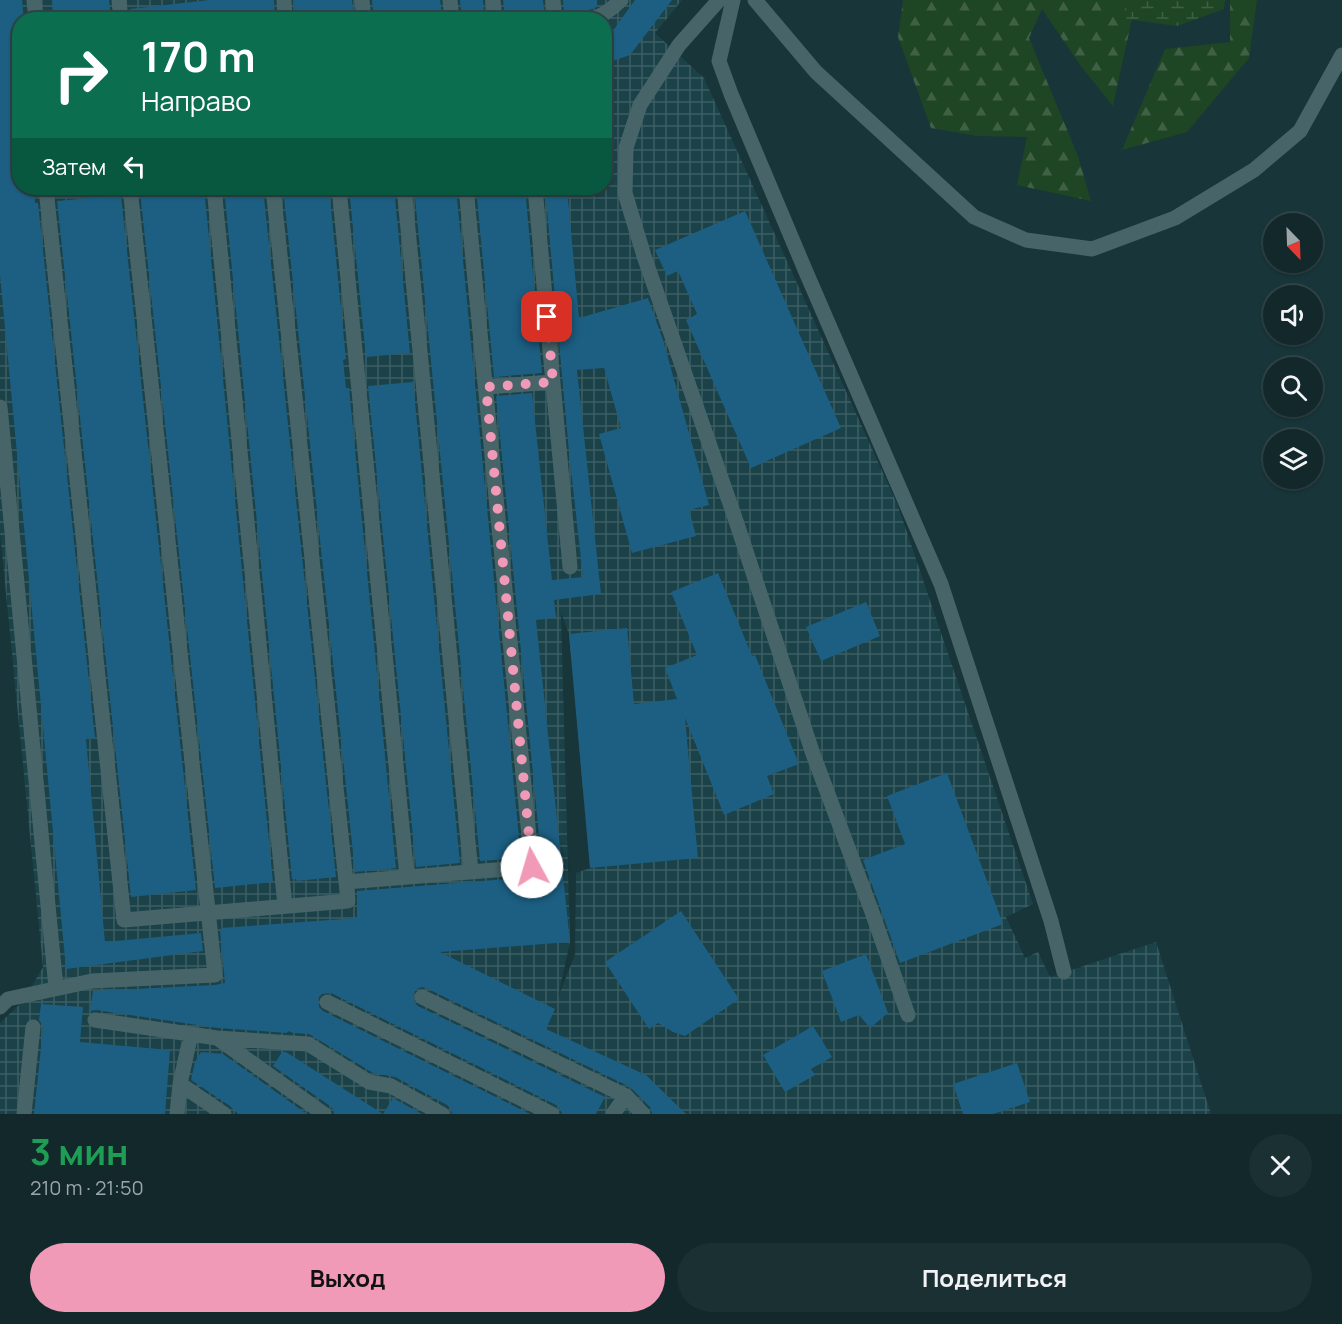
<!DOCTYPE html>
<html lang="ru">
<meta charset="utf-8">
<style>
:root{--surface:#12282b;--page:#1b3033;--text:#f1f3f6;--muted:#9ca6a9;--line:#314447;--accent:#f09ab7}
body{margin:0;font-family:Manrope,sans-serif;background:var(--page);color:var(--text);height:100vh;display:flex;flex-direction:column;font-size:22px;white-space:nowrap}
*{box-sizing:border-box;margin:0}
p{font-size:20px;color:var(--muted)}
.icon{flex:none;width:33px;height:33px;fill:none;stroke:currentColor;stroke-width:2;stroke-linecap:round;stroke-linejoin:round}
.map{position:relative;height:1114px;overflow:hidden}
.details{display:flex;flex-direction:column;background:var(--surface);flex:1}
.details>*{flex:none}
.banner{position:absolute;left:12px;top:12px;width:600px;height:183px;border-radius:24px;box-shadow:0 2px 4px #0004,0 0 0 2px var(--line);background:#0b6e4f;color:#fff;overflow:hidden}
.needle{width:39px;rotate:157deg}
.fabs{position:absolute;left:1263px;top:213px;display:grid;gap:12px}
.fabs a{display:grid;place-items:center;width:60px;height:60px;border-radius:50%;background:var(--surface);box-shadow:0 2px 4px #0004,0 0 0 2px var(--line);font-size:30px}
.pin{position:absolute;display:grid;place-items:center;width:51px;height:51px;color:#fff;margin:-26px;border-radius:12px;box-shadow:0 3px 9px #0006}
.me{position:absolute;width:66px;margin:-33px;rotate:354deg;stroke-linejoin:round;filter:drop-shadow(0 0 4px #0008)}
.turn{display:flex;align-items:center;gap:21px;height:126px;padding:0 30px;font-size:27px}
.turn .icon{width:78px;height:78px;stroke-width:2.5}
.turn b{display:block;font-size:42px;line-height:51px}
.then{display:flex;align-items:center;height:57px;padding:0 30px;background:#0003;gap:12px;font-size:22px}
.round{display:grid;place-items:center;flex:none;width:63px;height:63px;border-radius:32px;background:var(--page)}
.overview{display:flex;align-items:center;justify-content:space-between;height:102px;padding:0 30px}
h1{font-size:36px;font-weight:700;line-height:45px;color:#1e9e55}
.cta{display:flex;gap:12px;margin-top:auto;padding:12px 30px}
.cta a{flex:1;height:69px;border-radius:36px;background:var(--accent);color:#111;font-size:24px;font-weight:700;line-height:69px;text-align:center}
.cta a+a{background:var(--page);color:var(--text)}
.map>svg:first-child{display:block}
.industrial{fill:url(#industrial-grid);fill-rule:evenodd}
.forest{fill:url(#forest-firs)}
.wetland{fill:url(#wetland-marsh)}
.building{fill:#1c5f83}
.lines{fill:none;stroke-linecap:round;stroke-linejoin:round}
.minor{stroke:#476569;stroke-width:15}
.route{stroke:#f09ab7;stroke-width:10;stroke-dasharray:0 18}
</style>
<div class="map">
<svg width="1342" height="1114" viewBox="0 0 1342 1114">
<defs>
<pattern id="industrial-grid" width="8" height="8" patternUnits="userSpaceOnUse" patternTransform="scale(1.5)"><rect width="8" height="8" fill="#1a4248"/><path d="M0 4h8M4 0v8" fill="none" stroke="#3b5e63"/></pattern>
<pattern id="forest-firs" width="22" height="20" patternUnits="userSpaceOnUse" patternTransform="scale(1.5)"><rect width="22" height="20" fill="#1e4524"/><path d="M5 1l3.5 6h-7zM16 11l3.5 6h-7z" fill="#3f6044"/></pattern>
<pattern id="wetland-marsh" width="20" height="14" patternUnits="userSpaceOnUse" patternTransform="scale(1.5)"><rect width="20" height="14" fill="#1e4524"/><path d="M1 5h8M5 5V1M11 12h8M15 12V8" fill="none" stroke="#3f6044"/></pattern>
</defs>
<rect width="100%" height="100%" fill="#183539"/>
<path class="industrial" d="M 0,0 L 682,0 L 655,33 L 704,78 L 898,506 L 1033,904 L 1006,917 L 1025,958 L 1038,952 L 1050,977 L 1156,942 L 1211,1114 L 0,1114 L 0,1023 L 23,1001 L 43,967 L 0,533 ZM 20,20 L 604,20 L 604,188 L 20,188 ZM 561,613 L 569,634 L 590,868 L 576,873 L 575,955 L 558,997 L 570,942 Z"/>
<path class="forest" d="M 903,0 L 1136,0 L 1113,106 L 1080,65 L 1042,9 L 1029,38 L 1078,156 L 1091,201 L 1017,185 L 1027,137 L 977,136 L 931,128 L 898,37 Z
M 1230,0 L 1257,0 L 1249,58 L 1187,132 L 1122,150 L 1165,49 L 1230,42 Z"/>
<path class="wetland" d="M 1127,0 L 1225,0 L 1224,9 L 1177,26 L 1125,19 Z"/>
<path class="building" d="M 0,0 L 22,0 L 24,20 L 20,20 L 20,188 L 34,188 L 35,203 L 38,203 L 95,738 L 86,739 L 105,942 L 201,933 L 203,951 L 66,969 L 0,275 Z
M 52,0 L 109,0 L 111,20 L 53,20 Z
M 209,0 L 274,0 L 275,20 L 131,20 L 130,9 Z
M 294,0 L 352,0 L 354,20 L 295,20 Z
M 372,0 L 440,0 L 442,14 L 398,20 L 374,20 Z
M 460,0 L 483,0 L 485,20 L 462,20 Z
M 503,0 L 543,0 L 545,20 L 505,20 Z
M 563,0 L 597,0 L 597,7 L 584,12 L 564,14 Z
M 635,0 L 672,0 L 630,55 L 604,64 L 604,43 Z
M 182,188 L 204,188 L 273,882 L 215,888 L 140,192 Z
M 224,188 L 263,188 L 336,877 L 297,881 L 296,879 L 292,879 Z
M 283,188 L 329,188 L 346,359 L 343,360 L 346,388 L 349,388 L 396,868 L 355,872 Z
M 349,188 L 394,188 L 410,353 L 366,357 Z
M 414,188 L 456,188 L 521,858 L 480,861 Z
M 476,188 L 525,188 L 542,373 L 494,377 Z
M 545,188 L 567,188 L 579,318 L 648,298 L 663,340 L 709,505 L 689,510 L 696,536 L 632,553 L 599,434 L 621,428 L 604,368 L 577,370 L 601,594 L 554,600 L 556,618 L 536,620 L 570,942 L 440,952 L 555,1009 L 546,1029 L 646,1075 L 686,1114 L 652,1114 L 650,1107 L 630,1087 L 426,988 L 422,987 L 417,989 L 413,993 L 414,1002 L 418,1006 L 605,1097 L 596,1114 L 562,1114 L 560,1109 L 556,1105 L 331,993 L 322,994 L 318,998 L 319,1007 L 323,1011 L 530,1114 L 452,1114 L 451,1109 L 447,1105 L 395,1077 L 373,1073 L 309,1034 L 293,1033 L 288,1031 L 287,1033 L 218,1028 L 96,1010 L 90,1011 L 93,991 L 215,985 L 225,983 L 220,931 L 221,931 L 221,928 L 357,918 L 357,891 L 533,877 L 537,875 L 541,872 L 542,866 L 496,396 L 532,393 L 552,580 L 583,577 L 569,452 Z
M 121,195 L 196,890 L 131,897 L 57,201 Z
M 745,211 L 841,428 L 751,468 L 686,320 L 697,314 L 678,271 L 667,276 L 655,250 Z
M 413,382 L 460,863 L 416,867 L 368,386 Z
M 718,573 L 752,656 L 755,655 L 799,764 L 767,776 L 774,794 L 724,815 L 685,718 L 698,858 L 590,868 L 569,634 L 627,628 L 634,704 L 677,699 L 665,668 L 697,655 L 671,592 Z
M 866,602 L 880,636 L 821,661 L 806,627 Z
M 947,773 L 1003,924 L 900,963 L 863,860 L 905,844 L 887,796 Z
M 681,911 L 739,999 L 685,1036 L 673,1032 L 658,1023 L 649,1029 L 605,962 Z
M 866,954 L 888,1013 L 870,1028 L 859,1015 L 841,1022 L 822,971 Z
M 41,1004 L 83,1007 L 80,1042 L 170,1050 L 165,1114 L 34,1114 L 43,1028 L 42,1024 L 39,1020 Z
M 813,1026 L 832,1057 L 811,1069 L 815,1075 L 785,1092 L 763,1055 Z
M 201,1052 L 223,1054 L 307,1114 L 238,1114 L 230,1106 L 191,1080 L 195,1062 Z
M 282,1052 L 286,1052 L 383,1114 L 393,1098 L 422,1114 L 334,1114 L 333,1109 L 330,1106 L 273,1066 Z
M 1017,1063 L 1030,1102 L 993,1114 L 963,1114 L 953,1084 Z"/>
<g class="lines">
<path class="minor" d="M 34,0 L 36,20
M 119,0 L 121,20
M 284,0 L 285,20
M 362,0 L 364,20
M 450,0 L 452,20
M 493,0 L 495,20
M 553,0 L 555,20
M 719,0 L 679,45 L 640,105 L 626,148 L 625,193 L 644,256 L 735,518 L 813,754 L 872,912 L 908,1015
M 733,0 L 719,61 L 731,94 L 806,272 L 941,584 L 1051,921 L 1064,972
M 755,0 L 816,72 L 974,217 L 1026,240 L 1092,249 L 1175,218 L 1254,170 L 1300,131 L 1342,55
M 589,20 C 602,17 612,9 621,0
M 57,188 L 46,189 L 124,920 L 348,901 L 346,882 L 532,867 L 466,188
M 214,188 L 285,906
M 273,188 L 346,882
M 339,188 L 407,877
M 404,188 L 471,872
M 535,188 L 570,567
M 486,387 L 553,382
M 0,407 L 56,988
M 422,997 L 626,1096 L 643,1114
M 327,1002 L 552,1114
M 0,1007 L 8,999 L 92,981 L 215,975 L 130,188
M 95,1020 L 217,1038 L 308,1044 L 369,1082 L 391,1086 L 442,1114
M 191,1034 L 180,1084 L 224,1114
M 217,1038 L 324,1114
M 24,1114 L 33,1027
M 177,1114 L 180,1084
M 613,1114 L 626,1096"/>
</g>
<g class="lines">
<path class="route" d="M 532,867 L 486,387 L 553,382 L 547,317"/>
</g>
</svg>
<div class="fabs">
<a><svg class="needle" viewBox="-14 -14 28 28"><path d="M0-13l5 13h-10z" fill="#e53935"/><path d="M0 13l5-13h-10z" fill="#9ca6a9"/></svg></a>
<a><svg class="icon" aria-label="sound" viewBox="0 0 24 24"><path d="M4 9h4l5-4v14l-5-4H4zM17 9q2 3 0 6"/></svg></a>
<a><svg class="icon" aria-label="search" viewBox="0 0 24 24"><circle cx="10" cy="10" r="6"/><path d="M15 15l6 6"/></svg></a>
<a><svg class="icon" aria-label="layers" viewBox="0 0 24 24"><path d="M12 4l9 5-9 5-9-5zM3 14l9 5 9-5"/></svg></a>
</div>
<div class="pin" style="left:547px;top:317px;background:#d93025"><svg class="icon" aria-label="arrive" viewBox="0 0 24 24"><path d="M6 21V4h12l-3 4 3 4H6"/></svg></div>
<svg class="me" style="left:532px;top:867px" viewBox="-20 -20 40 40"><circle r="19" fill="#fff"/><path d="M0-13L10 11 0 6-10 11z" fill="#f09ab7"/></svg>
<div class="banner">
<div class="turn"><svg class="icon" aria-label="right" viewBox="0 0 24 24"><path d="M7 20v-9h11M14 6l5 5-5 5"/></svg><div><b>170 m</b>Направо</div></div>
<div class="then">Затем<svg class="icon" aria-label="left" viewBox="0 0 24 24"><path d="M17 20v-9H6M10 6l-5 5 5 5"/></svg></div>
</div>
</div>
<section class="details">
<div class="overview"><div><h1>3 мин</h1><p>210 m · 21:50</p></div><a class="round"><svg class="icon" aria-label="close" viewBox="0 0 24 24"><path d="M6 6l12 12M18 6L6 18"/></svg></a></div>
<div class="cta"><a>Выход</a><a>Поделиться</a></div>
</section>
